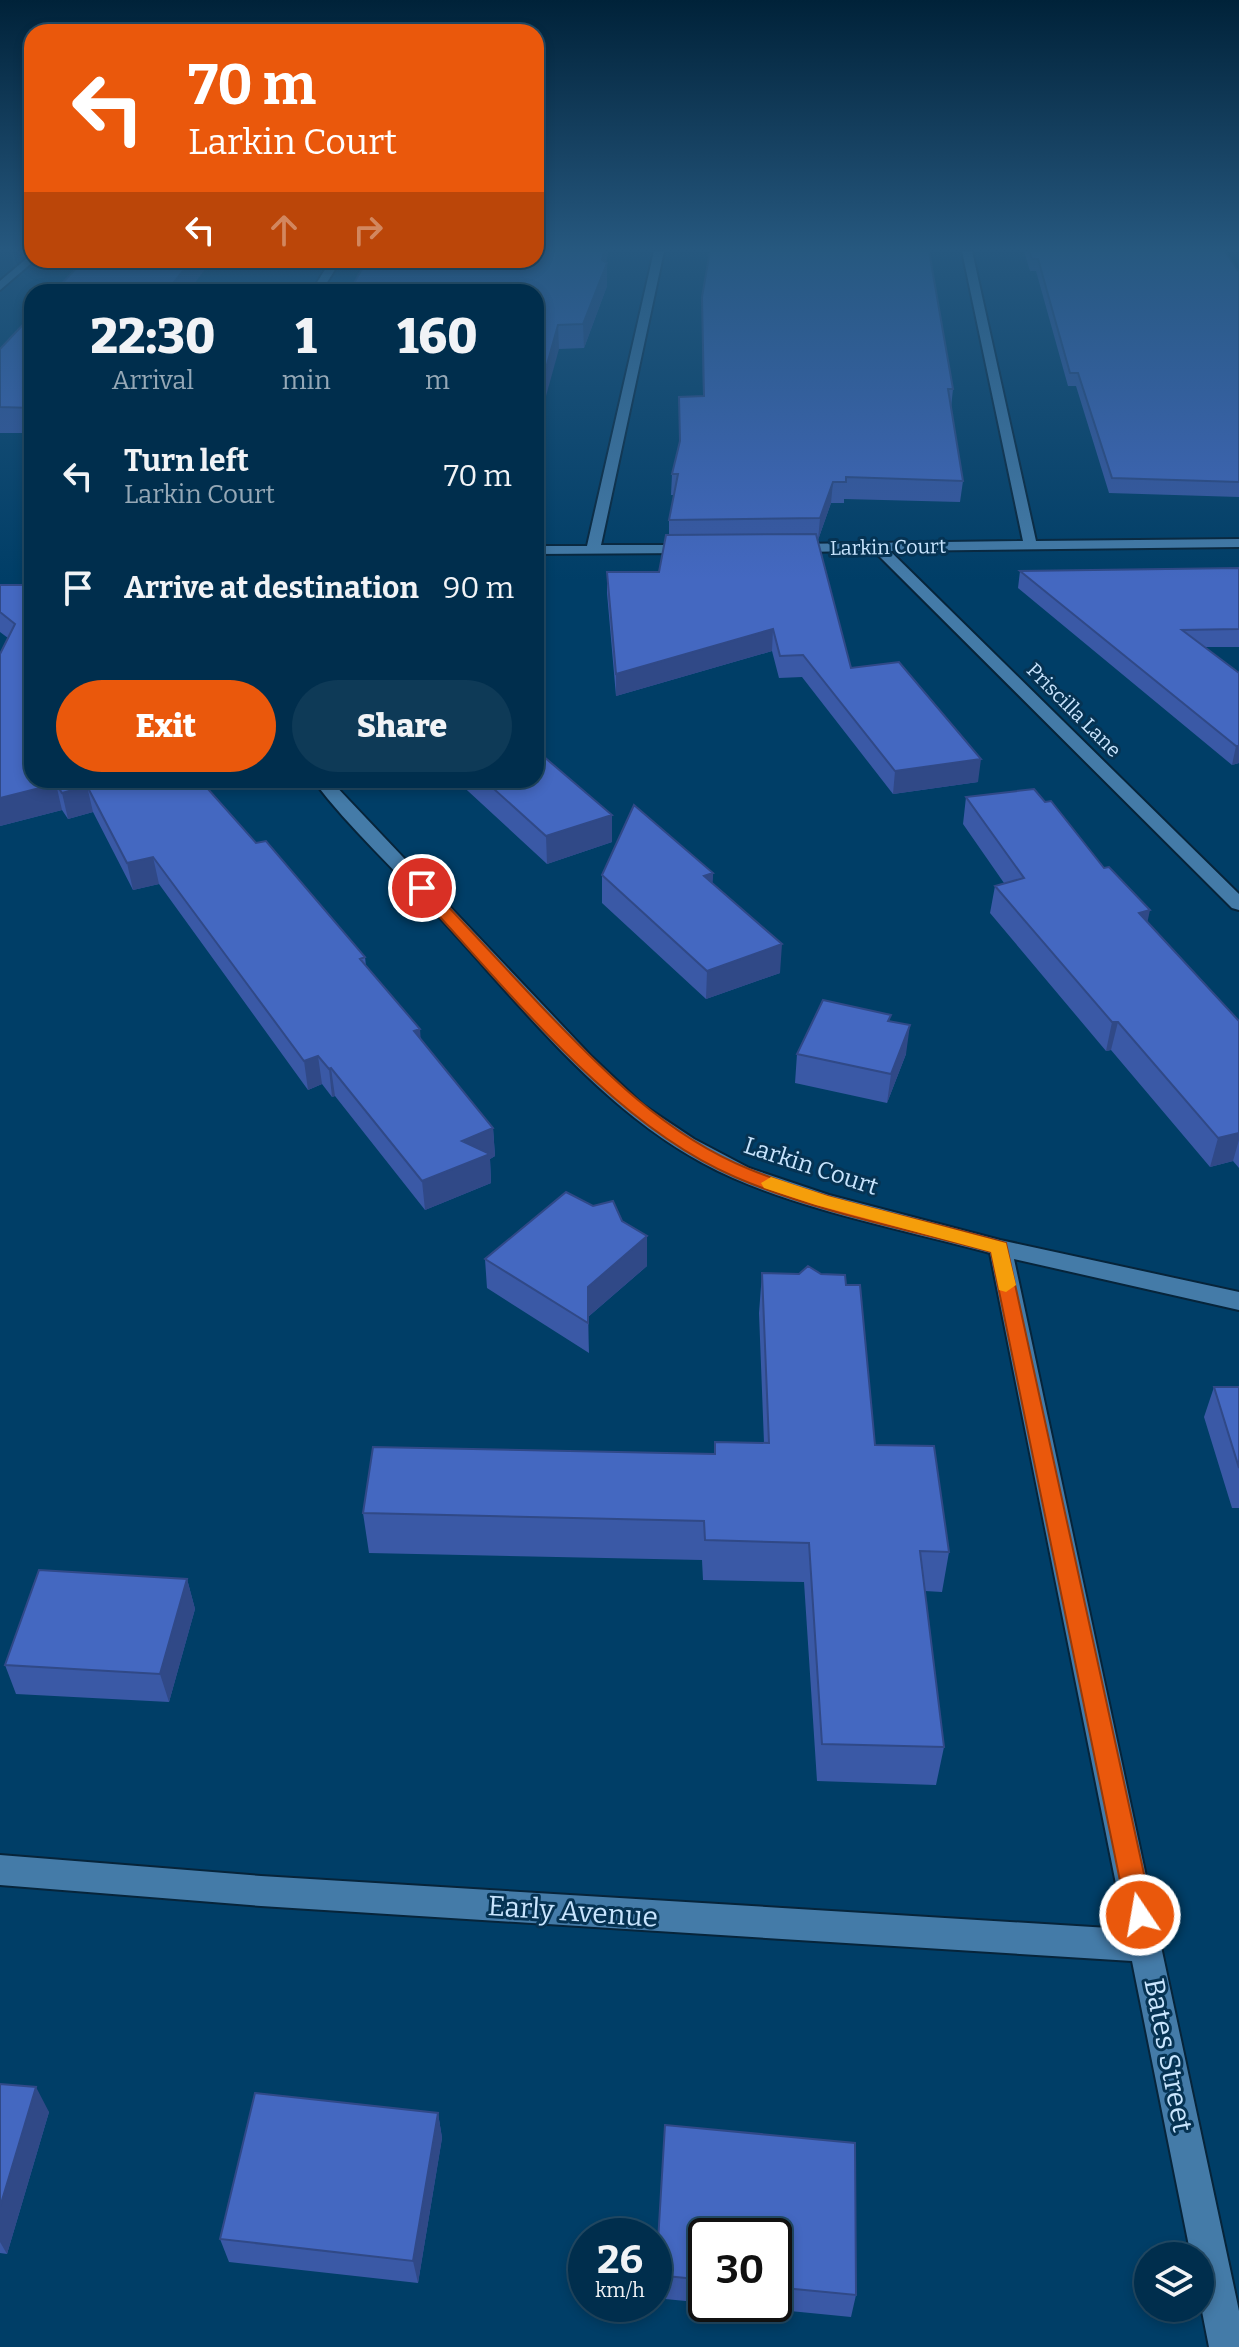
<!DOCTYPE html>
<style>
:root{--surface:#002e4d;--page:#0e3a57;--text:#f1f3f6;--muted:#95a8b6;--line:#224a65;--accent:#ea580c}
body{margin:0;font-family:Bitter,serif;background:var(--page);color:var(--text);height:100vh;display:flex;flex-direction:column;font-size:30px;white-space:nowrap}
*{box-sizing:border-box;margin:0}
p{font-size:26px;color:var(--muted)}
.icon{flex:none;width:44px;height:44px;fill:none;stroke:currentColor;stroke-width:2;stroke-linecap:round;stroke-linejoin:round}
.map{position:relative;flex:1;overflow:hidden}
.drawer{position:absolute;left:24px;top:284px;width:520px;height:504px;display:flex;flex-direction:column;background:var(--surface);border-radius:24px;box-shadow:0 4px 12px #0003,0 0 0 2px var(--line)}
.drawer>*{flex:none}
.banner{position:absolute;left:24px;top:24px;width:520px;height:244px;border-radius:24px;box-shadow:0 4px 12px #0003,0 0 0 2px var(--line);background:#ea580c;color:#fff;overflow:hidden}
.fabs{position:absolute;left:1134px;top:2242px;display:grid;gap:16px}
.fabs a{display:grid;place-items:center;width:80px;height:80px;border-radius:50%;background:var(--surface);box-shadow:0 4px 12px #0003,0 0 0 2px var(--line);font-size:40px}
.speed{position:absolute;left:568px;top:2218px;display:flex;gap:16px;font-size:40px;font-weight:700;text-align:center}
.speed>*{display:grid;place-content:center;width:104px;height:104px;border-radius:50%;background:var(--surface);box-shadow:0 4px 12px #0003,0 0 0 2px var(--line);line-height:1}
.speed small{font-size:20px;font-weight:400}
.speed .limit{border:4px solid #111;border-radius:12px;background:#fff;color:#111}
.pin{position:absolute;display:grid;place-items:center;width:68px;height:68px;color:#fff;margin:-34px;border:4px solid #fff;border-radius:50%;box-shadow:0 2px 8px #0007}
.me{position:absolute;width:88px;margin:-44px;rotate:348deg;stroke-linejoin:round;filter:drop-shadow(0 0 6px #0008)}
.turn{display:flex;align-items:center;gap:28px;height:168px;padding:0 32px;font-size:36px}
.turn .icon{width:104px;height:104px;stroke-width:2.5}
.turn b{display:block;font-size:56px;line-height:68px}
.lanes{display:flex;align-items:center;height:76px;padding:0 32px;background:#0003;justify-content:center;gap:40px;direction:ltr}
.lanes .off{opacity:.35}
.eta{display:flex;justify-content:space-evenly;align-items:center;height:136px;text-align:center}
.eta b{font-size:48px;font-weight:800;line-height:56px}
.cta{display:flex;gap:16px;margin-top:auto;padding:16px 32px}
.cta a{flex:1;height:92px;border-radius:48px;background:var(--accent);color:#fff;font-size:32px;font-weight:800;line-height:92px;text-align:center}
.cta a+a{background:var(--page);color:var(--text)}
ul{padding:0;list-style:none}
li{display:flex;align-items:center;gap:24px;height:112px;padding:0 32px}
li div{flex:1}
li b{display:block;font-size:30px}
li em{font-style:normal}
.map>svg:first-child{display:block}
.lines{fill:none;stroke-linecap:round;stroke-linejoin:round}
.minor-casing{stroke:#06243a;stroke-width:4}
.minor{fill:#447ba8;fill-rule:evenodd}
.wall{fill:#3a59a6}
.shaded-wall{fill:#304987}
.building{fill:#4468c1;stroke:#304987;stroke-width:2}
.route{fill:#ea580c;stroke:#983908;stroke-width:2}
.slow{fill:#f59e0b}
.labels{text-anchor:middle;stroke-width:6;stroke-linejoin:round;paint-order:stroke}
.far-street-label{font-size:20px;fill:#c9e5fe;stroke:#063353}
.street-label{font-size:24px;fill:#c9e5fe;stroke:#063353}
.near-street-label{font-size:28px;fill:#c9e5fe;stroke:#063353}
</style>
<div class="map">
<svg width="1239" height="2347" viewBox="0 0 1239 2347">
<rect width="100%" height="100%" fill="#003e67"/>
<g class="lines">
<g class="minor-casing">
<path id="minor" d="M 654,251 L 664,251 L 601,545 L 691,545 L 698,549 L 691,553 L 536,554 L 536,546 L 587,546 Z
M 962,251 L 972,251 L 1036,541 L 1239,539 L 1239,547 L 890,551 L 1239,894 L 1239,910 L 1232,908 L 874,551 L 793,552 L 786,548 L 793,544 L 1023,541 Z
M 32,254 L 35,260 L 0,290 L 0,281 Z
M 331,260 L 341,260 L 321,292 L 311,292 Z
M 313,780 L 330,780 L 592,1057 L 643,1105 L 694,1139 L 749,1168 L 829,1195 L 1000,1240 L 1239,1292 L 1239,1310 L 1014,1259 L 1239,2311 L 1239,2347 L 1209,2347 L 1200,2301 L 1200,2256 L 1191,2256 L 1132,1961 L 261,1906 L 0,1885 L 0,1855 L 261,1876 L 1125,1929 L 990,1253 C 905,1230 814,1213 733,1178 C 612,1125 528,1013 440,918 C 398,873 350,829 313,780 Z"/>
</g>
<use href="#minor" class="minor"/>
</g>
<path class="wall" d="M 536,251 L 608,251 L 606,262 L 607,286 L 584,348 L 559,349 L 366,263 L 343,263 L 342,260 L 536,260 Z
M 1024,251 L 1225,251 L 1239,272 L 1239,497 L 1109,493 L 1076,386 L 1068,386 L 1036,271 L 1030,271 Z
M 226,260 L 328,260 L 326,262 Z
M 702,297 L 953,389 L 951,408 L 963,481 L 960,502 L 844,499 L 844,503 L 831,503 L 818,540 L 851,668 L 978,782 L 893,794 L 802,677 L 779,678 L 772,651 L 616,696 L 607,593 L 607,572 L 659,572 L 669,535 L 669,520 L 674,495 L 671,495 L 672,474 L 679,444 L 679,397 L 703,396 Z
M 32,315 L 32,433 L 0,433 L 0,349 Z
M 1239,568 L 1239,647 L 1205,647 L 1239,673 L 1239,763 L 1232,765 L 1018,588 L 1020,571 Z
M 0,585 L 32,585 L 32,780 L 200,780 L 256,843 L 365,957 L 366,966 L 421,1040 L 493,1128 L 495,1156 L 490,1159 L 491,1183 L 425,1210 L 335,1096 L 332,1097 L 322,1084 L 308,1090 L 159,884 L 133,890 L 93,812 L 68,819 L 62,810 L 0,826 L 0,654 L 8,638 L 0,632 Z
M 456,780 L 536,780 L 612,815 L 612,842 L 547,864 Z
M 966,797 L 1045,802 L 1147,922 L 1239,1021 L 1239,1168 L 1233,1161 L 1210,1167 L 1111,1050 L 1106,1051 L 990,913 L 995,886 L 1004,883 L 963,824 Z
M 713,873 L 712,883 L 780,973 L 706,999 L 602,903 L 602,875 Z
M 890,1021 L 906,1054 L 887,1103 L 795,1083 L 797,1054 Z
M 622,1221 L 647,1236 L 647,1266 L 588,1317 L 589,1353 L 487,1288 L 485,1259 Z
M 762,1273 L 821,1274 L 846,1285 L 875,1445 L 949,1552 L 942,1592 L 925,1591 L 944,1747 L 936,1785 L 817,1781 L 804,1582 L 703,1580 L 702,1560 L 369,1553 L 363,1513 L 714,1454 L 715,1442 L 764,1443 L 759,1313 Z
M 1214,1387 L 1239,1387 L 1239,1508 L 1232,1508 L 1204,1417 Z
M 187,1579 L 195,1609 L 169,1702 L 16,1694 L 5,1665 Z
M 0,2084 L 49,2112 L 7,2254 L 0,2253 Z
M 438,2113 L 442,2138 L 418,2283 L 229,2262 L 220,2239 Z
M 665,2125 L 855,2143 L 856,2295 L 851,2317 L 718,2304 L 774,2304 L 774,2236 L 706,2236 L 706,2303 L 655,2298 Z"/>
<path class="shaded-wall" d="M 604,251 L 608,251 L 605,268 L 607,263 L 607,286 L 584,348 L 583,324 Z
M 192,260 L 212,260 L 188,292 L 166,292 Z
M 558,325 L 559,349 L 536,432 L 536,404 Z
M 833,482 L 831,503 L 818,540 L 820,518 Z
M 773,629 L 772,651 L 616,696 L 616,674 Z
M 1236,746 L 1239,746 L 1239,763 L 1232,765 Z
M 981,759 L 978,782 L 893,794 L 895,771 Z
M 56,784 L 62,810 L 0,826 L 0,798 Z
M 87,786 L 93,812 L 68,819 L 62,793 Z
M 612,815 L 612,842 L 547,864 L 546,836 Z
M 153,857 L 159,884 L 133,890 L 127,863 Z
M 713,873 L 712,900 L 704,876 Z
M 1150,910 L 1144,938 L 1139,913 Z
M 782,944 L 780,973 L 706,999 L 707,971 Z
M 1112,1022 L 1118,1022 L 1111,1050 L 1106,1051 Z
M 910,1025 L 906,1054 L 887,1103 L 891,1074 Z
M 420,1029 L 422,1057 L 414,1031 Z
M 318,1056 L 322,1084 L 308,1090 L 304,1061 Z
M 331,1068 L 335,1096 L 332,1097 L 329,1069 Z
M 493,1128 L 495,1156 L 490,1159 L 491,1183 L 425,1210 L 422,1181 L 462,1141 Z
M 1239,1133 L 1239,1140 L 1233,1161 L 1210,1167 L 1218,1138 Z
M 647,1236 L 647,1266 L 588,1317 L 589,1353 L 588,1287 Z
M 187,1579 L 195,1609 L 169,1702 L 160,1674 Z
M 36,2087 L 49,2112 L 7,2254 L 0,2242 L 0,2207 Z
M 438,2113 L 442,2138 L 418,2283 L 413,2261 Z"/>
<path class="building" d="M 536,251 L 604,251 L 602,260 L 607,263 L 583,324 L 558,325 L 536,404 L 536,292 L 349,292 L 367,260 L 536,260 Z
M 710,251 L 929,251 L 953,389 L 948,389 L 963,481 L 846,477 L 846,482 L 833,482 L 820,518 L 669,520 L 678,474 L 672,474 L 680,441 L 679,397 L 704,396 L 702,297 Z
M 1029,251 L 1225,251 L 1239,272 L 1239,482 L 1112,478 L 1078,373 L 1070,373 L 1038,259 L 1032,259 Z
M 84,260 L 192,260 L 166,292 L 54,292 Z
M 32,315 L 32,408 L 0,407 L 0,349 Z
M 816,534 L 851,668 L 899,662 L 981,759 L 895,771 L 803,655 L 780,656 L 773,629 L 616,674 L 607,572 L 659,572 L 666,535 Z
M 1239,568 L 1239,629 L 1182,630 L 1239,673 L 1239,746 L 1236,746 L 1020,571 Z
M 0,585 L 32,585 L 32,780 L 200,780 L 256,843 L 266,841 L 365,957 L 360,959 L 420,1029 L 414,1031 L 493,1128 L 462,1141 L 490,1154 L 422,1181 L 331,1068 L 329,1069 L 318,1056 L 304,1061 L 153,857 L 127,863 L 87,786 L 62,793 L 56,784 L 0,798 L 0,654 L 15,624 L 0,612 Z
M 536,750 L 612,815 L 546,836 L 484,780 L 536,780 Z
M 1034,789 L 1045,802 L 1051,801 L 1104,868 L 1109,867 L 1150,910 L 1139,913 L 1239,1021 L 1239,1133 L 1218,1138 L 1118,1022 L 1112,1022 L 995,886 L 1024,878 L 966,797 Z
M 634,805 L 713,873 L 704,876 L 782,944 L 707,971 L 602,875 Z
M 823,1000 L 891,1015 L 888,1021 L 910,1025 L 891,1074 L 797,1054 Z
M 566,1192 L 593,1206 L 613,1201 L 622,1221 L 647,1236 L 588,1287 L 588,1323 L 485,1259 Z
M 808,1266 L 821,1274 L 845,1275 L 846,1285 L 860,1285 L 875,1445 L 934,1446 L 949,1552 L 920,1551 L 944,1747 L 822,1744 L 809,1543 L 705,1540 L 704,1521 L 363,1513 L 373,1447 L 715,1454 L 715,1442 L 769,1443 L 762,1273 L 799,1274 Z
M 1214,1387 L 1239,1387 L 1239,1468 Z
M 39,1570 L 187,1579 L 160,1674 L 5,1665 Z
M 0,2084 L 36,2087 L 0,2207 Z
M 255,2093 L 438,2113 L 413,2261 L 220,2239 Z
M 665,2125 L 855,2143 L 856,2295 L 774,2287 L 774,2236 L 706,2236 L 706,2280 L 656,2275 Z"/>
<linearGradient id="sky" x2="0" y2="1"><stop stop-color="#002239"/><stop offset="0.43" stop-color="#26587f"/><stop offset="1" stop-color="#26587f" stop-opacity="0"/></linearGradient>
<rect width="1239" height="580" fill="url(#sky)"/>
<path class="route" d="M 422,884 L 428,885 C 465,925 503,965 540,1005 C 601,1069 665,1135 749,1169 C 832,1203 921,1218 1006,1243 L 1153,1915 L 1149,1924 L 1140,1928 L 1131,1924 L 1127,1915 L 991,1252 C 906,1229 816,1212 735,1177 C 611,1124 508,989 417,892 L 415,888 Z"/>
<path class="slow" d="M 771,1177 L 828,1196 L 1006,1243 L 1016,1285 L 1006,1292 L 999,1290 L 991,1252 L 816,1205 L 764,1188 L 761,1183 Z"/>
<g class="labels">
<g class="far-street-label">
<text transform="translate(888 547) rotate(-1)" y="7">Larkin Court</text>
<text transform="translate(1074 710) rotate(45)" y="7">Priscilla Lane</text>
</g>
<g class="street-label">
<text transform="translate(811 1166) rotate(18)" y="8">Larkin Court</text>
</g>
<g class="near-street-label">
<text transform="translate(573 1911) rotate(4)" y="10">Early Avenue</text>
<text transform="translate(1169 2055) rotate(79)" y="10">Bates Street</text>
</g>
</g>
</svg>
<div class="fabs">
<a><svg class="icon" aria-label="layers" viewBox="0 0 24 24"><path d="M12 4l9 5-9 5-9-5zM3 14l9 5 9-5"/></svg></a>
</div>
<div class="speed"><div>26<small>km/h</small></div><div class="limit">30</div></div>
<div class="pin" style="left:422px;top:888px;background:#d93025"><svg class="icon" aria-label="arrive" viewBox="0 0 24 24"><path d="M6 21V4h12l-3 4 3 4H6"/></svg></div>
<svg class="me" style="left:1140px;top:1915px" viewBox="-20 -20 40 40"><circle r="17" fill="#ea580c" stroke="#fff" stroke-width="3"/><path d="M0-11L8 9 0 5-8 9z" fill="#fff"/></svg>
<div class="banner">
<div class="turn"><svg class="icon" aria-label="left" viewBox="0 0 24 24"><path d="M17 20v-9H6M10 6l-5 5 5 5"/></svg><div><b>70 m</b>Larkin Court</div></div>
<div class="lanes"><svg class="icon" aria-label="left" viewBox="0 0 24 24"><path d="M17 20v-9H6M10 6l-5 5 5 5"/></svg><svg class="icon off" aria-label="ahead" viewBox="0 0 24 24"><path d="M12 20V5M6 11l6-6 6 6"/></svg><svg class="icon off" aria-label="right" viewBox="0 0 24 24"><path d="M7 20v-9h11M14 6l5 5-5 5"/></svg></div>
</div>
<section class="drawer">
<div class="eta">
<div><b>22:30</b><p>Arrival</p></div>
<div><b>1</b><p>min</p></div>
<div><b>160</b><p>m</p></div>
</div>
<ul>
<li><svg class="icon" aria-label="left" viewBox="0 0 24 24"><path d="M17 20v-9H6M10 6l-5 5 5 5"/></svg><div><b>Turn left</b><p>Larkin Court</p></div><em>70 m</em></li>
<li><svg class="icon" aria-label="arrive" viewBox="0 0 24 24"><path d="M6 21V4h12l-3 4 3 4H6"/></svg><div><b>Arrive at destination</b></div><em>90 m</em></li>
</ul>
<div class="cta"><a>Exit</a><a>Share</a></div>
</section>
</div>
